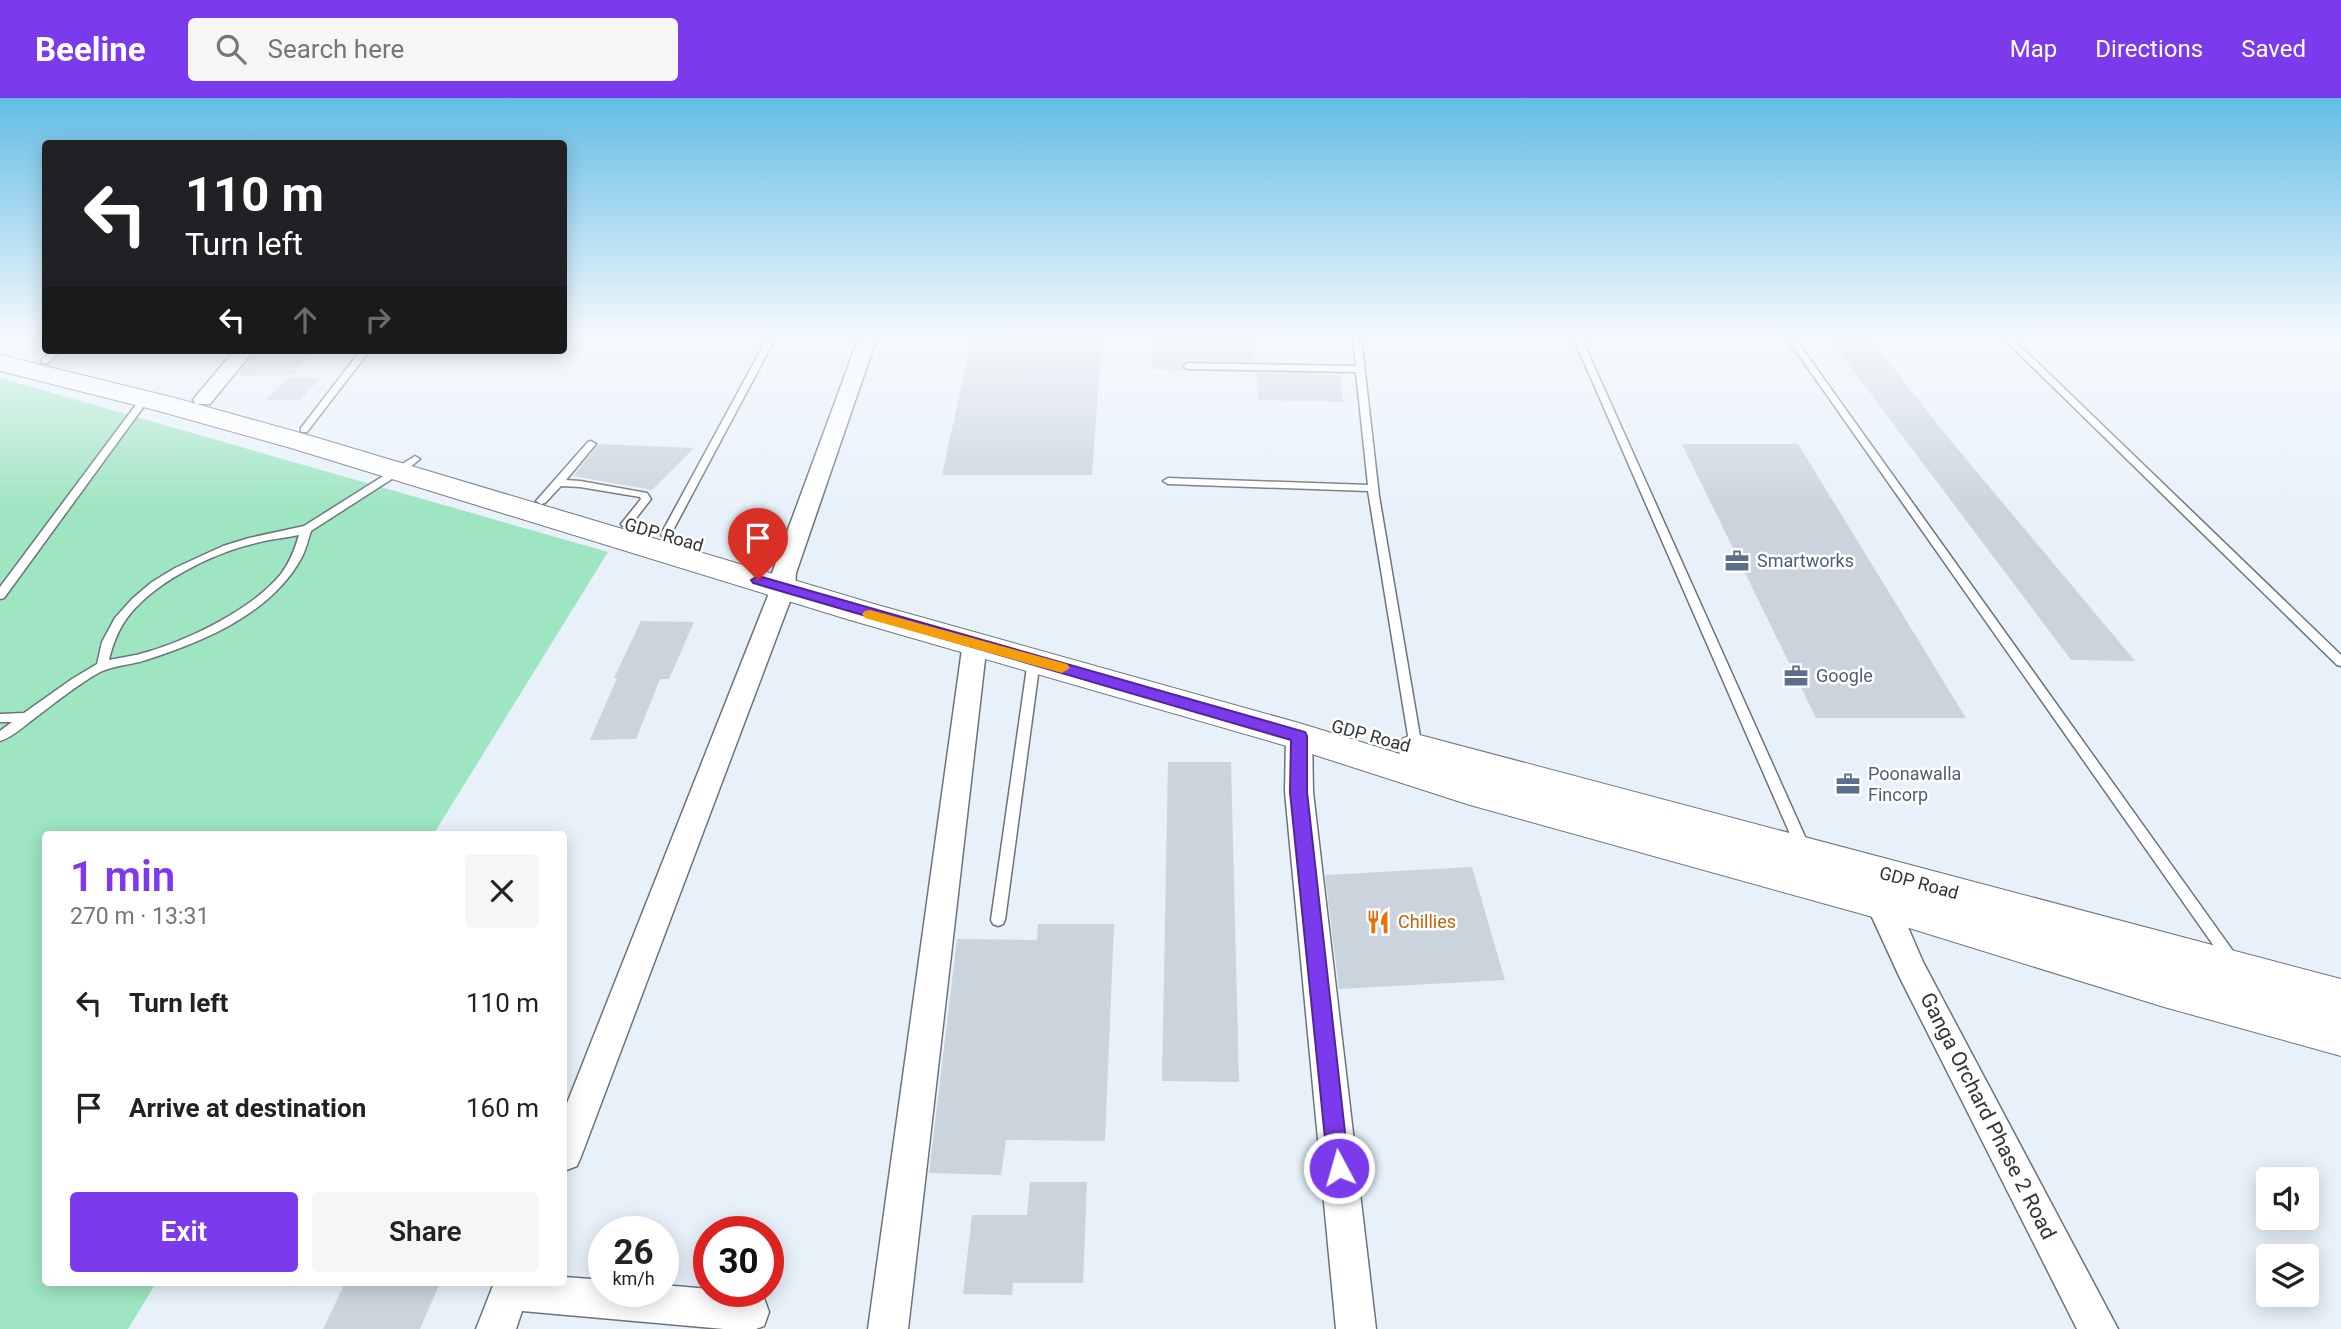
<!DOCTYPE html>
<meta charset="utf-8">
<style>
:root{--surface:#fff;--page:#f6f6f6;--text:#222;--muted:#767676;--accent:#7c3aed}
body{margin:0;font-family:Roboto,sans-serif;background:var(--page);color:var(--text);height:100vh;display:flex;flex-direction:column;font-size:26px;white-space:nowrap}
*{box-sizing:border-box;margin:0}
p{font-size:23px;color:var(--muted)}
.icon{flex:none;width:38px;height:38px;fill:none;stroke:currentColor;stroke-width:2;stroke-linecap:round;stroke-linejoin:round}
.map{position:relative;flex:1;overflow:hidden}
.details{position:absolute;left:42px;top:733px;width:525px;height:455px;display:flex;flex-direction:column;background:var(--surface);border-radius:7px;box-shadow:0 4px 18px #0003}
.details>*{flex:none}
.hud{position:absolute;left:42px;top:42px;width:525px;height:214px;border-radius:7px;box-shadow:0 4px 18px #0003;background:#202124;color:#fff;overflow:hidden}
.fabs{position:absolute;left:2256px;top:1069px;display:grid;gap:14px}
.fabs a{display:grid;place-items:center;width:63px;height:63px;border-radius:7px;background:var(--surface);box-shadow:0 4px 18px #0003;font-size:35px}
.speed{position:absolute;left:588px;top:1118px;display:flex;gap:14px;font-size:35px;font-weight:700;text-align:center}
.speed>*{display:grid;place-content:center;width:91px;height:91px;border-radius:50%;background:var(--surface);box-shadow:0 4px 18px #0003;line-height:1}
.speed small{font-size:18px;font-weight:400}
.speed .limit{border:10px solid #d22;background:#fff;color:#111}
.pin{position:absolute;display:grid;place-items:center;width:60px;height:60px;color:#fff;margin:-72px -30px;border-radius:50% 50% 50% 0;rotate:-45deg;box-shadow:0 0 7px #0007}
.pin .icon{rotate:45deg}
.me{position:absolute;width:77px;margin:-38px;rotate:354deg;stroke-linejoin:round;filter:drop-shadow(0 0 5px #0008)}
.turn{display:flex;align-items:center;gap:24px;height:147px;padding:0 28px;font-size:32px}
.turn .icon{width:91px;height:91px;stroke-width:2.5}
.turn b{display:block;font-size:49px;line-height:60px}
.lanes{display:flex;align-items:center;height:66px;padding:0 28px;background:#0003;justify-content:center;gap:35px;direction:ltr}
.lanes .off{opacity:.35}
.round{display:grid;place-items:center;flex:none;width:74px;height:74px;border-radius:7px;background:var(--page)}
.head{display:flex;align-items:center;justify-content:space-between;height:119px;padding:0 28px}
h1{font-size:42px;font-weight:600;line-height:52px;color:var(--accent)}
.primary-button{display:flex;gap:14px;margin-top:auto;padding:14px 28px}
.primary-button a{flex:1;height:80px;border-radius:7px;background:var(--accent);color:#fff;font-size:28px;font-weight:600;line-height:80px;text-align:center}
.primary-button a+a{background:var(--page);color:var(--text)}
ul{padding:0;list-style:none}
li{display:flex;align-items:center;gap:21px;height:105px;padding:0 28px}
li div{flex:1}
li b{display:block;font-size:26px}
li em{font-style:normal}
header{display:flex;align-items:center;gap:42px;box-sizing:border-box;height:98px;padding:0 35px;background:var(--accent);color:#fff}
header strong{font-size:33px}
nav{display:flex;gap:38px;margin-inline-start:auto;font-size:24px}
.search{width:490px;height:63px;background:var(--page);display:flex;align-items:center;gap:18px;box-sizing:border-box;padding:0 24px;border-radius:7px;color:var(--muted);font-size:26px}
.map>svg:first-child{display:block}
.green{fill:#9ee5c1}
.building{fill:#cbd4dd}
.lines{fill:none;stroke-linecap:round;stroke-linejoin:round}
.lane-casing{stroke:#6c747b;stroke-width:3}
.street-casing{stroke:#6c747b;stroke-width:3}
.secondary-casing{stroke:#6c747b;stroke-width:2}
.lane{fill:#fff;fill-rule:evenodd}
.street{fill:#fff;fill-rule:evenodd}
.secondary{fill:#fff;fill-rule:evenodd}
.route{fill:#7c3aed;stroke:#51269a;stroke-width:2}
.slow{fill:#f59e0b}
.labels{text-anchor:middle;stroke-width:5;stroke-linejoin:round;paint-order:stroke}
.street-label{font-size:18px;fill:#313538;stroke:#fff}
.service-label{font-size:18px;fill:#4e5e75;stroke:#fff;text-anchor:start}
.food-label{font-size:18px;fill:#c56008;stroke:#fff;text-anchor:start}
.near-street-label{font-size:21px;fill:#313538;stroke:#fff}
</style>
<header>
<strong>Beeline</strong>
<div class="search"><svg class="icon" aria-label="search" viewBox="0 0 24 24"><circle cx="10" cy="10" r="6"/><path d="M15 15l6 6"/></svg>Search here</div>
<nav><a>Map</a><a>Directions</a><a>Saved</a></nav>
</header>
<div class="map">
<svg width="2341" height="1231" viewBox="0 0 2341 1231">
<rect width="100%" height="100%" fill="#e8f1fa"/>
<path class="green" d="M 0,280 L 608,454 L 433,737 L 46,737 L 46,1185 L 156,1185 L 128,1231 L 0,1231 Z"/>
<path class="building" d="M 972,239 L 1102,239 L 1092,377 L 942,377 Z
M 1155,239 L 1254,239 L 1252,264 L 1183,262 L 1180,268 L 1183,272 L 1151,271 Z
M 1828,239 L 1869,239 L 1946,337 L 2135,563 L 2071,562 Z
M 257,252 L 315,252 L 293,277 L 236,278 Z
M 1257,275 L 1340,276 L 1343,304 L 1258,302 Z
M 287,280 L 321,280 L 300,302 L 266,302 Z
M 599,346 L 694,350 L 652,392 L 573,378 Z
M 1682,346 L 1798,346 L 1966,620 L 1816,620 Z
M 641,523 L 694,524 L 669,581 L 660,581 L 636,641 L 590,642 L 617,580 L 614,580 Z
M 1168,664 L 1231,664 L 1239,984 L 1162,983 Z
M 1472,769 L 1505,882 L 1339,891 L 1325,777 Z
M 1038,826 L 1114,826 L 1105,1043 L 1006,1042 L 1001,1077 L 929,1075 L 957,841 L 1037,842 Z
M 1030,1084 L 1087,1084 L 1083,1185 L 1013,1185 L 1012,1197 L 963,1196 L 972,1117 L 1027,1117 Z
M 345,1185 L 440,1185 L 420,1231 L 323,1231 Z"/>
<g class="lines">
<g class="lane-casing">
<path id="lane" d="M 768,239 L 776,239 L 671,436 L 666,439 L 662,438 L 661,436 Z
M 1353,239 L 1361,239 L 1379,398 L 1422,650 L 1420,653 L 1412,653 L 1410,650 L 1368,393 L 1168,386 L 1163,383 L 1168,380 L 1368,387 L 1356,274 L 1187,271 L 1183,268 L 1187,265 L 1356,268 Z
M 1573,239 L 1581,239 L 1811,752 L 1809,756 L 1804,757 L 1799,756 L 1797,752 Z
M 1786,239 L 1794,239 L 2238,860 L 2240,864 L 2238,868 L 2233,870 L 2228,868 Z
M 2002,239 L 2011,239 L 2341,557 L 2341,568 L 2337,567 Z
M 53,252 L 62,252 L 48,265 L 42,265 L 42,261 Z
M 361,252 L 370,252 L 307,334 L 301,334 L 301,330 Z
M 144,299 L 149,302 L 147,304 L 4,500 L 0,501 L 0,489 L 141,300 Z
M 591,343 L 596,346 L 566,382 L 580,383 L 647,395 L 651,401 L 630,428 L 622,428 L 621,426 L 641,401 L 640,399 L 580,389 L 561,388 L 545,405 L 541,406 L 536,403 L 588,344 Z
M 415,358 L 420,361 L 409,370 L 311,433 C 308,442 306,451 302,459 C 272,515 205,543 146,562 C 131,567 115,567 100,574 C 77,587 56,604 35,620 C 24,628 13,639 0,643 L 0,633 L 12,624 L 0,624 L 0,616 L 24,615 L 72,581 L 97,566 L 102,544 L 115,520 L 132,501 L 152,484 L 175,470 L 223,448 L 249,440 L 304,428 ZM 299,437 C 295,451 290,464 281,476 C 251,513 181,546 136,557 C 127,559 118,560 109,562 C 112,549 116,538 123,526 C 147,487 212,455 256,445 C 270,441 285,440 299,437 Z
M 1034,558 L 1040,562 L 1005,822 L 1003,826 L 998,828 L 993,826 L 991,822 L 1028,562 Z"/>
</g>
<g class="street-casing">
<path id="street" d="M 859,239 L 877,239 L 796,475 L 795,490 L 582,1056 L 577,1068 L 564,1073 L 564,1013 L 771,490 L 772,475 Z
M 235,252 L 254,252 L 210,306 L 196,306 L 193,302 L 196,298 Z
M 975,536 L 984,538 L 987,544 L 908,1231 L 868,1231 L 963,544 L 966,538 Z
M 1299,628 L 1308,631 L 1312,638 L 1313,694 L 1376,1231 L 1336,1231 L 1285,694 L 1286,638 L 1290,631 Z
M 1877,780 L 1888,783 L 1923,864 L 2118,1231 L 2077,1231 L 1900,880 L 1865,804 L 1862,792 L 1866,783 Z
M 564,1179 L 604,1182 L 604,1194 L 663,1194 L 663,1187 L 709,1191 L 709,1194 L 750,1195 L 764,1200 L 769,1214 L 764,1228 L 756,1231 L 724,1231 L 522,1213 L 516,1231 L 476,1231 L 494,1185 L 564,1185 Z"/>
</g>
<g class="secondary-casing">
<path id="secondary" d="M 0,257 L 175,300 L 311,338 L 874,506 L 1299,625 L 1400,656 L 1397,650 L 1403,640 L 1416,636 L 2341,881 L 2341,958 L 2164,909 L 1880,821 L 1470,707 L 1290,649 L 850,522 L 291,350 L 155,312 L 0,273 Z"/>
</g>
<use href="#lane" class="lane"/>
<use href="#street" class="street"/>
<use href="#secondary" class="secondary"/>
</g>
<linearGradient id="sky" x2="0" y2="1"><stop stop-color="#62bce5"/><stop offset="0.58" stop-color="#f5f9fd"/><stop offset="1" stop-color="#f5f9fd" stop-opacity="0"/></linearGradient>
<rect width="2341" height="411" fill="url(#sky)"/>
<path class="route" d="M 758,478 L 1305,634 L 1307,638 L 1307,694 L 1349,1070 L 1346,1077 L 1339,1080 L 1331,1077 L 1328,1070 L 1290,694 L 1291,642 L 753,485 L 751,482 Z"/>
<path class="slow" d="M 870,512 L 1067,566 L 1070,570 L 1062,575 L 865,520 L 862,516 L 865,513 Z"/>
<defs>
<g id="office-bare" transform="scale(1.89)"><path d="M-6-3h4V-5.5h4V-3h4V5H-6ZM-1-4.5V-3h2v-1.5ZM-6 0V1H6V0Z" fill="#5c6f8a" stroke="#fff" stroke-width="2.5" paint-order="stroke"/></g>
<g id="restaurant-bare" transform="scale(1.89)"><path d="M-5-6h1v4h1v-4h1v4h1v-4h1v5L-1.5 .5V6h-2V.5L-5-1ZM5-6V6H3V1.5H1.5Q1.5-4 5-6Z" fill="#e8710a" stroke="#fff" stroke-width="2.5" paint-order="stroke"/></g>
</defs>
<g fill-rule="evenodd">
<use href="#office-bare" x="1737" y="463"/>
<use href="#office-bare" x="1796" y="578"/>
<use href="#office-bare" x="1848" y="686"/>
<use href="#restaurant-bare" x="1378" y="824"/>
</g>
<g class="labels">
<g class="street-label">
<text transform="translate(664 437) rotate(16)" y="6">GDP Road</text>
<text transform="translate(1371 638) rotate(15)" y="6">GDP Road</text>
<text transform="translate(1919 785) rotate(15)" y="6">GDP Road</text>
</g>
<g class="service-label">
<text x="1757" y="469">Smartworks</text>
<text x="1816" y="584">Google</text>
<text x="1868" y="682">Poonawalla<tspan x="1868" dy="21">Fincorp</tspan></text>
</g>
<g class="food-label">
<text x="1398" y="830">Chillies</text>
</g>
<g class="near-street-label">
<text transform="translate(1988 1018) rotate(63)" y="7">Ganga Orchard Phase 2 Road</text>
</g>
</g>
</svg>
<div class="fabs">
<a><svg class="icon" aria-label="sound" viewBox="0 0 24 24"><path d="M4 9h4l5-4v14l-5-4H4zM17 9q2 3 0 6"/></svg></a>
<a><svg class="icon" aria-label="layers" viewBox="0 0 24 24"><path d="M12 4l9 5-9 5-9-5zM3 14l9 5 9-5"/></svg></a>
</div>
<div class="speed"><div>26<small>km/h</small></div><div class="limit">30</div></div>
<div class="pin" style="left:758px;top:482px;background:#d93025"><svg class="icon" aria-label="arrive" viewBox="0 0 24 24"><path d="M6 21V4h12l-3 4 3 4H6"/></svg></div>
<svg class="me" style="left:1339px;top:1070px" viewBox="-20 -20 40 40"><circle r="17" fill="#7c3aed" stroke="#fff" stroke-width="3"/><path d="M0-11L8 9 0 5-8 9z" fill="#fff"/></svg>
<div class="hud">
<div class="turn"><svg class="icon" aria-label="left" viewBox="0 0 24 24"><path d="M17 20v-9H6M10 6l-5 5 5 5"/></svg><div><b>110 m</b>Turn left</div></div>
<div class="lanes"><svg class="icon" aria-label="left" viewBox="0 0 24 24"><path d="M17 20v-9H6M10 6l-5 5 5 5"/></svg><svg class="icon off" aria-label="ahead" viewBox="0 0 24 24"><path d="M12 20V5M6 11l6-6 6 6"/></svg><svg class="icon off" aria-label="right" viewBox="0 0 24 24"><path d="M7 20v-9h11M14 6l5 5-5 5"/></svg></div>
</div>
<section class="details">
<div class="head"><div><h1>1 min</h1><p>270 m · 13:31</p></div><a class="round"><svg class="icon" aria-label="close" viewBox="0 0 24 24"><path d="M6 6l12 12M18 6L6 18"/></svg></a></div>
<ul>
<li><svg class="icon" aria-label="left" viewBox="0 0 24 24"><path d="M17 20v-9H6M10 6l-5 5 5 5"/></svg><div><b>Turn left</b></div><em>110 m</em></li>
<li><svg class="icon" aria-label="arrive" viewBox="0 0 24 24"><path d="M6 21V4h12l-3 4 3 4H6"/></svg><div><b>Arrive at destination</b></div><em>160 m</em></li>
</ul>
<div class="primary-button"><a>Exit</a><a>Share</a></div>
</section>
</div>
